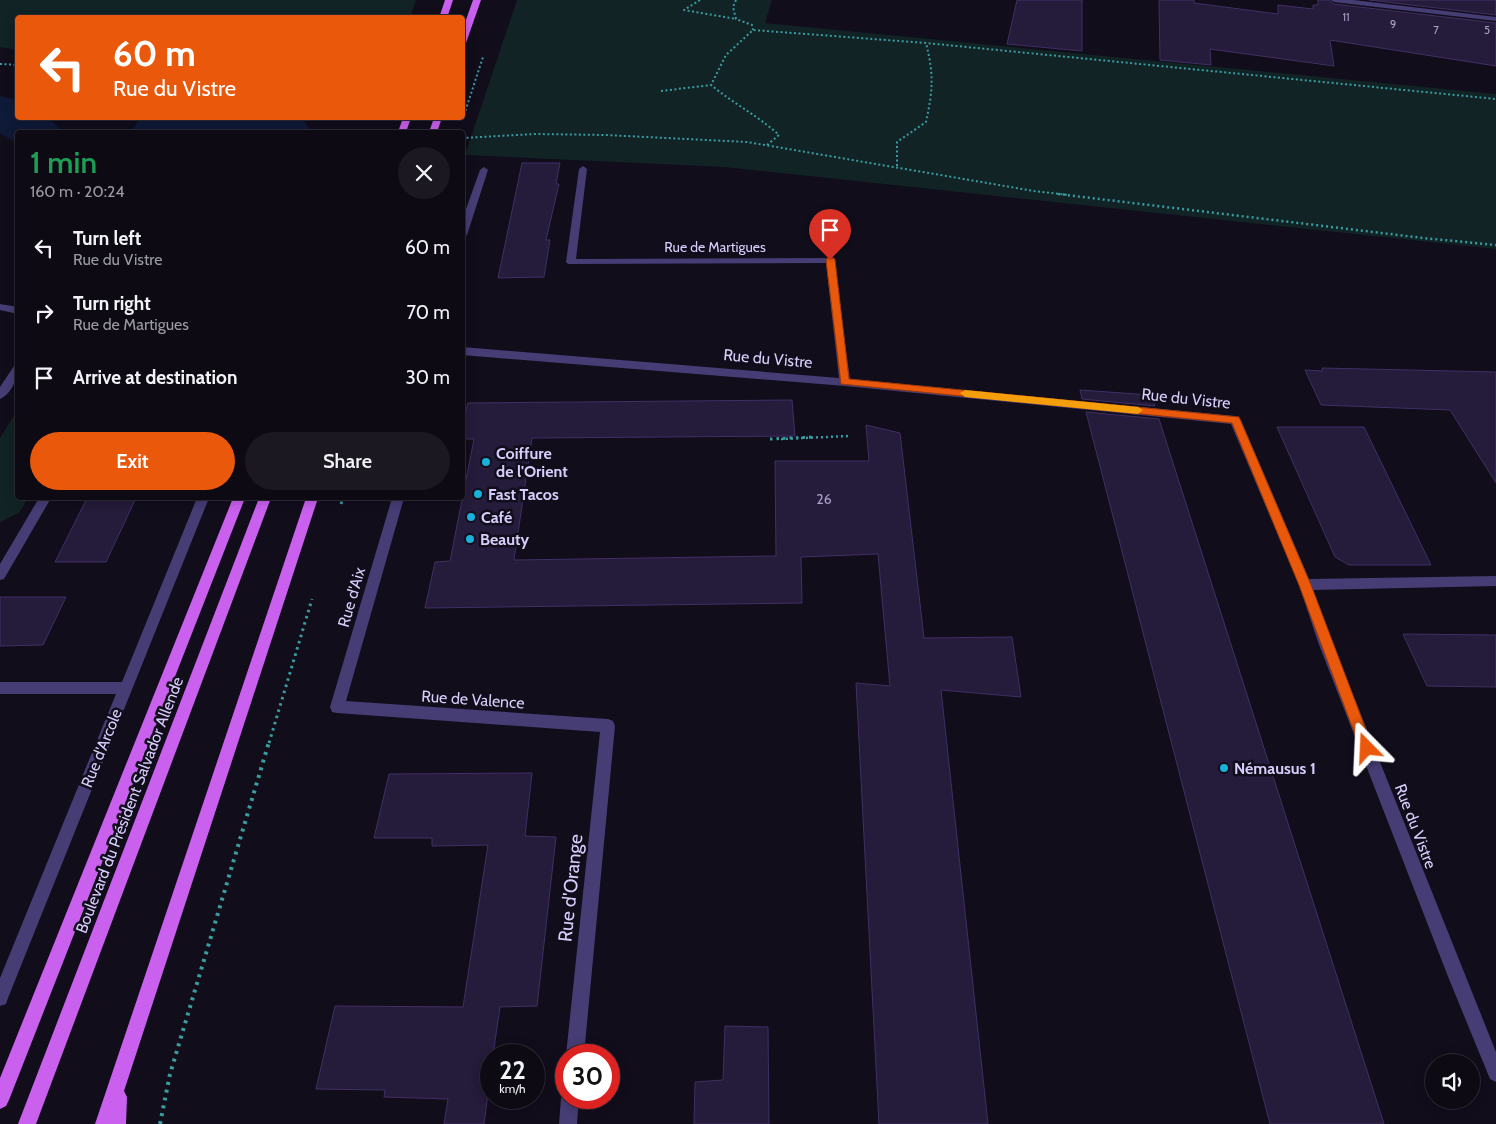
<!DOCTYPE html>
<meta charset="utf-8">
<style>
:root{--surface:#0d0a14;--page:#1b1822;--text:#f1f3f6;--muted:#9a9aa0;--line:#2d2b34;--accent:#ea580c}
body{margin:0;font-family:Cabin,sans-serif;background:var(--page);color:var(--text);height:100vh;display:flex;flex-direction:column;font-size:19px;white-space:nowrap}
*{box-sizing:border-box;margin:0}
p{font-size:16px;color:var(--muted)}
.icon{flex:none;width:28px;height:28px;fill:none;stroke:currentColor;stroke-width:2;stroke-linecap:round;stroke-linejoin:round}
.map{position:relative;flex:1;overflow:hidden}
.sheet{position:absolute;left:15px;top:130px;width:450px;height:370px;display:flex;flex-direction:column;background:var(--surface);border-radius:5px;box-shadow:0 2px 12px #0003,0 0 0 1px var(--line)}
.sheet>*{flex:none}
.guide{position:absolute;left:15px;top:15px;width:450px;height:105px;border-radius:5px;box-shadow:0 2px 12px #0003,0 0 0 1px var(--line);background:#ea580c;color:#fff;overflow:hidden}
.buttons{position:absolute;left:1425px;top:1054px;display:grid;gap:10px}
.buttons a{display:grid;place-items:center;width:55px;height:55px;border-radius:50%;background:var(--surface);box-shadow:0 2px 12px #0003,0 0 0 1px var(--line);font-size:25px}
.speed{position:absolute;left:480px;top:1044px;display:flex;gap:10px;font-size:25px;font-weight:700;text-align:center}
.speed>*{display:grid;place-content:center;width:65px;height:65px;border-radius:50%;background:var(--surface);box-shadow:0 2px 12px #0003,0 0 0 1px var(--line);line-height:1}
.speed small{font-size:12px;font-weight:400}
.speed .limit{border:8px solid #d22;background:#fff;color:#111}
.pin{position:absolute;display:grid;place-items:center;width:42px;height:42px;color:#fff;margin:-51px -21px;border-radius:50% 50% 50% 0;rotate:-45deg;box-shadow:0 0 5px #0007}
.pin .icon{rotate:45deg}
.me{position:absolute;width:55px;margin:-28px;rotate:339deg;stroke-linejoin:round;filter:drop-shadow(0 0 4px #0008)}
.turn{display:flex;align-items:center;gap:18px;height:105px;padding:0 15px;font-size:22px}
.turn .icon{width:65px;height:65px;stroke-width:2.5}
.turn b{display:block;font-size:35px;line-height:42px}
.round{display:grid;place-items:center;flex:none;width:52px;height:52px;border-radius:26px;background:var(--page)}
.overview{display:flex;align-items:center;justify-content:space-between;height:85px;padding:0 15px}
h1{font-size:30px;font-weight:600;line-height:38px;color:#1e9e55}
.button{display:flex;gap:10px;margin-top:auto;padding:10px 15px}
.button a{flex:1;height:58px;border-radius:30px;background:var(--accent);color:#fff;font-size:20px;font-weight:600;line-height:58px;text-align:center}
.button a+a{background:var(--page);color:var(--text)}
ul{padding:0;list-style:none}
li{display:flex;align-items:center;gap:15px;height:65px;padding:0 15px}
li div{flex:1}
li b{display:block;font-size:19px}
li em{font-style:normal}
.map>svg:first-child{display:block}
.green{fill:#112325}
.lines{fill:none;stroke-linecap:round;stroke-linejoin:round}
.river{fill:#0f1a38;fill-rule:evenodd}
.building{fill:#251b3a;stroke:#403064}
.path-far3{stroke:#399ca1;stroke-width:2;stroke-dasharray:2 2.5;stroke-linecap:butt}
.path-far2{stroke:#399ca1;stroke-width:2.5;stroke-dasharray:2 3;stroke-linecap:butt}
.path-far1{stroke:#399ca1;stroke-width:3;stroke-dasharray:2.5 4;stroke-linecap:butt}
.path{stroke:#399ca1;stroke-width:4;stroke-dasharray:3 5;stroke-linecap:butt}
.service{fill:#463d75;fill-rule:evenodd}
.minor{fill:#463d75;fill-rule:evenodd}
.primary{fill:#c960ee;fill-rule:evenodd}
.route{fill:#ea580c;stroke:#983908}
.slow{fill:#f59e0b}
.poi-dot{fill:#18b1db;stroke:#110d1b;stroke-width:2}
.labels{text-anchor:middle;stroke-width:5;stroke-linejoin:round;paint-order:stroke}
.far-number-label{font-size:11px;fill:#aaa0ca}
.far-street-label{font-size:14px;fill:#d7cdfa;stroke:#110d1b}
.number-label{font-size:14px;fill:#aaa0ca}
.street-label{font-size:16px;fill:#d7cdfa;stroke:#110d1b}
.poi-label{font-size:16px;font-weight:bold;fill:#d7cdfa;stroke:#110d1b;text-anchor:start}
.near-street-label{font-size:19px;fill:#d7cdfa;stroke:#110d1b}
</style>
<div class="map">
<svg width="1496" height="1124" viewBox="0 0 1496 1124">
<rect width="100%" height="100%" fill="#110d1b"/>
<path class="green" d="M 0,0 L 416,0 L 410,18 L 18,18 L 17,50 L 0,47 Z
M 517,0 L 772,0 L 765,23 L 1496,94 L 1496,249 L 725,167 L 465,155 Z
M 17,411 L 18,498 L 28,498 L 19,513 L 0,522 L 0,438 Z"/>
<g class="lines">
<path class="river" d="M 0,96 L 18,100 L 18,118 C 40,118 48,112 62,132 L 18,132 L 17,143 L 0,133 Z
M 152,118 L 290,118 L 304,121 L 311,132 L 131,132 L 138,121 Z"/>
</g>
<path class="building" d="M 1017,0 L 1082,0 L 1082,51 L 1007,44 Z
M 1159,0 L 1194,0 L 1194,3 L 1278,14 L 1278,5 L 1313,9 L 1313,5 L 1318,5 L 1318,0 L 1328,0 L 1334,4 L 1496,23 L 1496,66 L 1330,40 L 1334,66 L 1210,49 L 1211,65 L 1160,60 Z
M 1369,0 L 1496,0 L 1496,15 Z
M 522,163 L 560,163 L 556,184 L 559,184 L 546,240 L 550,240 L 544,277 L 498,278 Z
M 1322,368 L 1496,372 L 1496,483 L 1450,410 L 1321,405 L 1305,370 L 1323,371 Z
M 1080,390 L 1151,395 L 1155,406 L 1082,399 Z
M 792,400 L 795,436 L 532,438 L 514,560 L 776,556 L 775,461 L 869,461 L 866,425 L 900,433 L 924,638 L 1012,637 L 1021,697 L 941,690 L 988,1124 L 879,1124 L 856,683 L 890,686 L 878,554 L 801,557 L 802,603 L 425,608 L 435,562 L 450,561 L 474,439 L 462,439 L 462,427 L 468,403 Z
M 1086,412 L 1159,419 L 1384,1124 L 1270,1124 Z
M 1277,427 L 1364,427 L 1431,565 L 1349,565 L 1335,557 Z
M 87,498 L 136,498 L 106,562 L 55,562 Z
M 0,597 L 66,597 L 43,645 L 0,646 Z
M 1403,634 L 1496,635 L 1496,687 L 1427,686 Z
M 532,773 L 525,836 L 556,837 L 537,1006 L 500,1007 L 493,1055 L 491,1055 L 491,1070 L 484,1124 L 444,1124 L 448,1099 L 384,1097 L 385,1090 L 316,1089 L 335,1006 L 463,1007 L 488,845 L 432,846 L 432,838 L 374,838 L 389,774 Z
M 725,1026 L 768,1027 L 769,1124 L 694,1124 L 695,1082 L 723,1080 Z"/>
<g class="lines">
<path class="path-far3" d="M 700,0 L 684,10 L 736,19
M 736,0 L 733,7 L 736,19 L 752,25 L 753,30
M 0,64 L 18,65
M 661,91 L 711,85
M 464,115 L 483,57
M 462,138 L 536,134 L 606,135 L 747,142 L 1034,191 L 1068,195
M 767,145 L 779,135 C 757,115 734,104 711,85 L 726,55 L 753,30 L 926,43 L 1496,99
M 897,166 L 897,142 L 926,122 C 933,90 934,75 926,43"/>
<path class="path-far2" d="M 1058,194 L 1423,238 L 1496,245
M 781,439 L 849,436"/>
<path class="path-far1" d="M 770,439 L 813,437
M 341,504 L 343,498
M 269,743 L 312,599"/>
<path class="path" d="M 160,1124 L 170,1074 L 269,742"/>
<path class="service" d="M 484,167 L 488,170 L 467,235 L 462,238 L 462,220 L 480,170 Z"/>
<path class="minor" d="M 1330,0 L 1353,0 L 1496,17 L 1496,21 L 1334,2 Z
M 583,166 L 587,169 L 576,259 L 833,258 L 850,379 L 1235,416 L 1241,420 L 1309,579 L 1496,576 L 1496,586 L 1313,590 L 1332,642 L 1496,1052 L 1496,1082 L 1490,1079 L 1449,979 L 1318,642 L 1299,585 L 1231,424 L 845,386 L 462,355 L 462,347 L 839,378 L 826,263 L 568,264 L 566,262 L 579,169 Z
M 0,304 L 18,307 L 18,314 L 0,310 Z
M 18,365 C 18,377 12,394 0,399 L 0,387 L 14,366 Z
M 39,498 L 51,498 L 4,579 L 0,580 L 0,564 Z
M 197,498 L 209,498 L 8,998 L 6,1004 L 0,1006 L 0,978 L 116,694 L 0,694 L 0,682 L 122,682 Z
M 392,498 L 404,498 L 346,701 L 608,719 L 613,721 L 615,726 L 584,1055 L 566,1055 L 600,732 L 337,713 L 332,712 L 330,707 Z
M 566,1091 L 566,1098 L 579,1098 L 577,1124 L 559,1124 L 561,1098 Z"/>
<path class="primary" d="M 445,0 L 453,0 L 447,18 L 439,18 Z
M 473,0 L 481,0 L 466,43 L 462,45 L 462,31 Z
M 403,118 L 411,118 L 406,132 L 398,132 Z
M 434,118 L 442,118 L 437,132 L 429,132 Z
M 233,498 L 245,498 L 9,1100 L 6,1106 L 0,1109 L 0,1078 Z
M 259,498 L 271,498 L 36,1124 L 18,1124 Z
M 306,498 L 318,498 L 124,1091 L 127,1097 L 126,1124 L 95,1124 Z"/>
</g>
<path class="route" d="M 827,258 L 834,258 L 835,260 L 849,379 L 1239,417 L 1311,585 L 1373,748 L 1371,753 L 1367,754 L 1362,753 L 1360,748 L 1299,585 L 1232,423 L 841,384 L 826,260 Z"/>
<path class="slow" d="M 965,390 L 1138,407 L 1143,410 L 1138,414 L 965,397 L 960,393 Z"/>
<g class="poi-dot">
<circle cx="486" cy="462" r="5"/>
<circle cx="478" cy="494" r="5"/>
<circle cx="471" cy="517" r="5"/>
<circle cx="470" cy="539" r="5"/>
<circle cx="1224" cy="768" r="5"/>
</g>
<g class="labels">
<g class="far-number-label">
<text x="1346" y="21">11</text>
<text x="1393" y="28">9</text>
<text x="1436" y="34">7</text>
<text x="1487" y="34">5</text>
</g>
<g class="far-street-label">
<text x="715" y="252">Rue de Martigues</text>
</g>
<g class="number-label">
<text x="824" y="504">26</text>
</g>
<g class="street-label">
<text transform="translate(768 358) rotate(5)" y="6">Rue du Vistre</text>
<text transform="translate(1186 398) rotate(6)" y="6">Rue du Vistre</text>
<text transform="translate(351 597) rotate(-74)" y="6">Rue d'Aix</text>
<text transform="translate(473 699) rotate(4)" y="6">Rue de Valence</text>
<text transform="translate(101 748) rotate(-68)" y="6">Rue d'Arcole</text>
<text transform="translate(129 805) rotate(-69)" y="6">Boulevard du Président Salvador Allende</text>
<text transform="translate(1416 826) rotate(69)" y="6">Rue du Vistre</text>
</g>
<g class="poi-label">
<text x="496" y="459">Coiffure<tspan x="496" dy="18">de l'Orient</tspan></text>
<text x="488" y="500">Fast Tacos</text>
<text x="481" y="523">Café</text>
<text x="480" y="545">Beauty</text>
<text x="1234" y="774">Némausus 1</text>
</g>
<g class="near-street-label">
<text transform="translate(570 888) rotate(-84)" y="7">Rue d'Orange</text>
</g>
</g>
</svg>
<div class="buttons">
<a><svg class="icon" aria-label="sound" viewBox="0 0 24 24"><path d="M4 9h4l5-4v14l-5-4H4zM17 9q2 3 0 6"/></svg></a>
</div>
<div class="speed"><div>22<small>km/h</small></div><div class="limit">30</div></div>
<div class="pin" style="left:830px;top:260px;background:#d93025"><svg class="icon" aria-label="arrive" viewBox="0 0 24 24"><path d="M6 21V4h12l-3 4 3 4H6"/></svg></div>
<svg class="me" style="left:1367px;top:748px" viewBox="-20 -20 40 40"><path d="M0-17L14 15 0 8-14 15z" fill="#ea580c" stroke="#fff" stroke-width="4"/></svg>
<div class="guide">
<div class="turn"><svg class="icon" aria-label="left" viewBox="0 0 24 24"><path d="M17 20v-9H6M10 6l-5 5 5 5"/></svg><div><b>60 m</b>Rue du Vistre</div></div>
</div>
<section class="sheet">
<div class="overview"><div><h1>1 min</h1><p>160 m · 20:24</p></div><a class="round"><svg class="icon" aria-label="close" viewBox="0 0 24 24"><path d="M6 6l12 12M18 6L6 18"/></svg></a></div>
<ul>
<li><svg class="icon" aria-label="left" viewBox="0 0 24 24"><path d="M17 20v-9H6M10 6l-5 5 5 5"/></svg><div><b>Turn left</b><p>Rue du Vistre</p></div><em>60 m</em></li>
<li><svg class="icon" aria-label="right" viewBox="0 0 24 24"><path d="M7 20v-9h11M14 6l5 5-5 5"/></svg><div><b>Turn right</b><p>Rue de Martigues</p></div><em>70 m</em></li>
<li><svg class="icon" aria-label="arrive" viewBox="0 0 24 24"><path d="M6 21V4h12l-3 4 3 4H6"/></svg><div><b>Arrive at destination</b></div><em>30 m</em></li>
</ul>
<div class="button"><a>Exit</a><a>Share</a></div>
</section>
</div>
